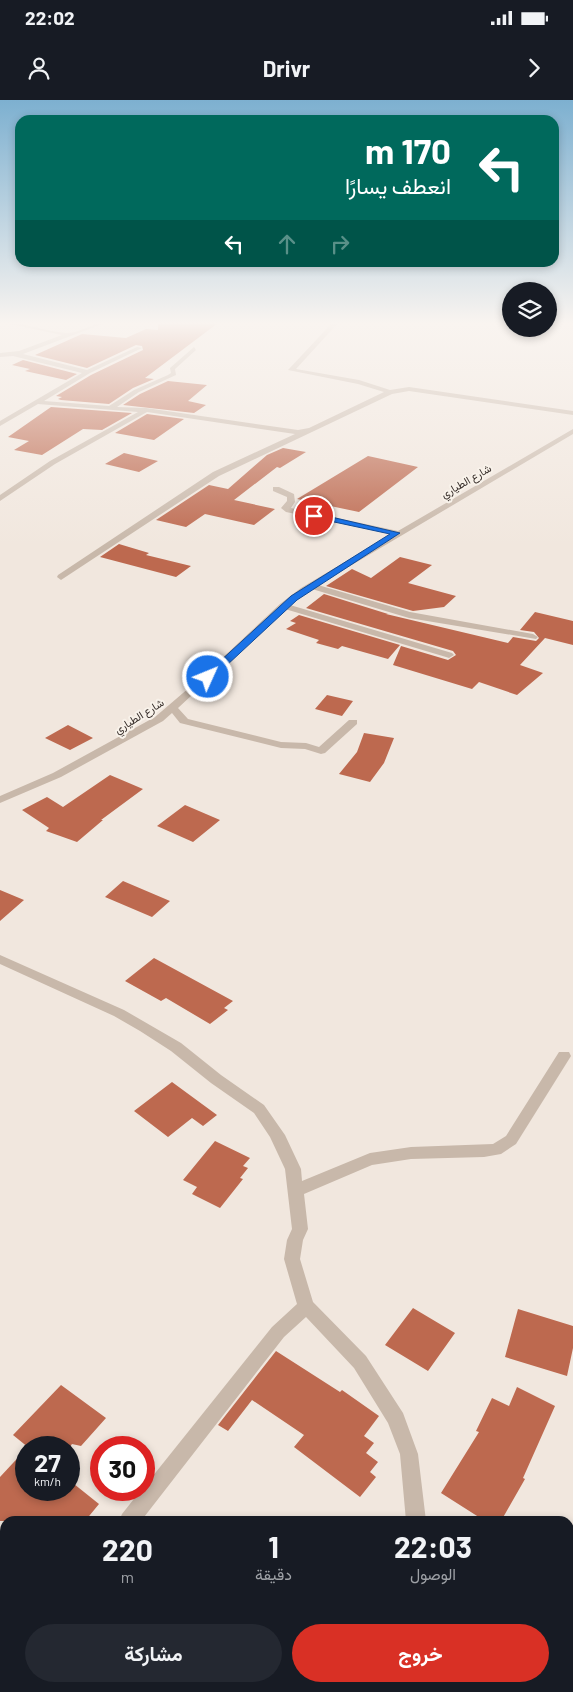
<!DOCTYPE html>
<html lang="ar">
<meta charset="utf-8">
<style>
:root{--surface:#171b24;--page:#242831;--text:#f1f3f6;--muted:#9ea1a6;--accent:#d93025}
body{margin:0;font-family:Barlow,Vazirmatn,sans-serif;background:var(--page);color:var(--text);direction:rtl;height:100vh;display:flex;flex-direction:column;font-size:19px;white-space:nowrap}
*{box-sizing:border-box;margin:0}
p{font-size:16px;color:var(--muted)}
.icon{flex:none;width:28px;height:28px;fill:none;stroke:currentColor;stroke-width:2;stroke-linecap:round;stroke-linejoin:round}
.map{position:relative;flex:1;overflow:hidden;direction:ltr}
.sheet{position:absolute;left:0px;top:1416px;width:574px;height:176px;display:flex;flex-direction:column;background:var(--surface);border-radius:15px 15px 0 0;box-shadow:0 2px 8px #0003;direction:rtl}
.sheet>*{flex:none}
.top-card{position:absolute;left:15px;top:15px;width:544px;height:152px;border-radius:15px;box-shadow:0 2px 8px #0003;direction:rtl;background:#00695c;color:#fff;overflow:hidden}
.controls{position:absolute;left:502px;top:182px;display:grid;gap:10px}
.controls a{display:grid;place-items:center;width:55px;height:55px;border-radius:50%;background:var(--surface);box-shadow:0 2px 8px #0003;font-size:25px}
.speed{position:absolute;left:15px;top:1336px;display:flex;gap:10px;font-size:25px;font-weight:700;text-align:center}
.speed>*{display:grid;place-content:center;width:65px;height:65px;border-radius:50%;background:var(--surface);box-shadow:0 2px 8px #0003;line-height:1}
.speed small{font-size:12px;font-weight:400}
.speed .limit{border:8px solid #d22;background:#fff;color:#111}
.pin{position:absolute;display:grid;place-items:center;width:42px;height:42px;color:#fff;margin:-21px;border:2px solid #fff;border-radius:50%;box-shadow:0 1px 5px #0007}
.me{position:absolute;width:55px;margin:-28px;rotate:46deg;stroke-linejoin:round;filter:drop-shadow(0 0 4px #0008)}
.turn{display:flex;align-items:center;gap:18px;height:105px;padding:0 25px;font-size:22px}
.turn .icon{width:65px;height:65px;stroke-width:2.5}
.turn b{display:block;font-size:35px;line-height:42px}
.lanes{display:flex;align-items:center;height:48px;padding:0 25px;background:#0003;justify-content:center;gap:25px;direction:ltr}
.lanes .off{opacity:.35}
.eta{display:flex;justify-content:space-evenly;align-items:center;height:85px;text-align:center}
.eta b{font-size:30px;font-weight:700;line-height:35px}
.cta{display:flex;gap:10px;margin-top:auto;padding:10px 25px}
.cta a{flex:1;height:58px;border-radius:30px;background:var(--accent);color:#fff;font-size:20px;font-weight:700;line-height:58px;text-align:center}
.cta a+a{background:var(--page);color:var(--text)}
.status{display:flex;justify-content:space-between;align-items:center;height:35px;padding:0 25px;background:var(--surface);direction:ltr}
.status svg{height:14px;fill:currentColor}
header{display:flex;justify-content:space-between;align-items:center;height:65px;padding:0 25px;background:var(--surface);font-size:22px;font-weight:700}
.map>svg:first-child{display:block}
.building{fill:#bd694f}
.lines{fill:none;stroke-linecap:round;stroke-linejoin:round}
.minor{fill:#c8b8aa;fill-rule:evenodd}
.route{fill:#1a73e8;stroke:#114b97}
.labels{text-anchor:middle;stroke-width:4;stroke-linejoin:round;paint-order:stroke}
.far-street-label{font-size:11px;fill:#362d29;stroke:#f8f2ea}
</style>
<div class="status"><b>22:02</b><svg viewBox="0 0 49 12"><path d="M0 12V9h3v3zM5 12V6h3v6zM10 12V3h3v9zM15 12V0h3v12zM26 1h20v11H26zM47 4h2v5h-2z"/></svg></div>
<header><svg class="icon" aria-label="forward" viewBox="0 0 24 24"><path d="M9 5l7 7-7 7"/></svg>Drivr<svg class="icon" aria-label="person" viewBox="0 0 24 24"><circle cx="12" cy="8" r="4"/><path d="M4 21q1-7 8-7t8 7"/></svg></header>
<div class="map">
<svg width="573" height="1592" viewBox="0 0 573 1592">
<rect width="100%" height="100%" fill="#f1e7de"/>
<path class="building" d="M 158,223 L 218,223 L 145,278 L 154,279 L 133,288 L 109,304 L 61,300 L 58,299 L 62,297 L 56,296 L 91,275 L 143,250 L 142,246 L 136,245 L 87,268 L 35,255 L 82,234 L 126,238 L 146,229 L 158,230 Z
M 23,260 L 77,274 L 66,280 L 25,271 L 30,269 L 12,265 Z
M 168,281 L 207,285 L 188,301 L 206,305 L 194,313 L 123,305 L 140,294 Z
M 51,307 L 132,313 L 102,330 L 83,329 L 42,355 L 14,350 L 29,341 L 8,337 Z
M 147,314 L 184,319 L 154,340 L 115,333 Z
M 283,348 L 306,352 L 280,368 L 277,367 L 234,400 L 275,409 L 254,425 L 205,414 L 186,427 L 156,420 L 209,385 L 228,389 L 267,355 Z
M 124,353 L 158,361 L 139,372 L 105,364 Z
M 368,356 L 418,367 L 359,412 L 297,399 Z
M 119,444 L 149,453 L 146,455 L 191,466 L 176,477 L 100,457 Z
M 400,457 L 432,465 L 408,483 L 456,496 L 444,507 L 413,511 L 326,486 L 352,469 L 371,478 Z
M 324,494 L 388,514 L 386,514 L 508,543 L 513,537 L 536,541 L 539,538 L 534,532 L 520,530 L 535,512 L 573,521 L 573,545 L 545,538 L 520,565 L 543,573 L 517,595 L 479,582 L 472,589 L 393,565 L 401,546 L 448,560 L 456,555 L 453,551 L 306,508 Z
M 299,515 L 400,545 L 388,559 L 342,546 L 338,549 L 316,543 L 319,540 L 286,529 L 296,523 L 290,521 Z
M 327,595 L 353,601 L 342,616 L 315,609 Z
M 68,625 L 93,638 L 70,650 L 45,638 Z
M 364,633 L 394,638 L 384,663 L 370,682 L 339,674 L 357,652 Z
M 110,675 L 143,689 L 101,720 L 103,720 L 77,742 L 46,731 L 49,728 L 22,710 L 47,697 L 63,707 Z
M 185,705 L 220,720 L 193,742 L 157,726 Z
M 123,781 L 170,801 L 152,817 L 105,797 Z
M 0,790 L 24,800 L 0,821 Z
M 154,858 L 233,901 L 224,908 L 228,910 L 210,924 L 166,898 L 161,901 L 125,881 Z
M 172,982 L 217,1015 L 203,1026 L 192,1018 L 168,1037 L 134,1011 Z
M 215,1041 L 250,1058 L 243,1066 L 248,1068 L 240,1078 L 243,1079 L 220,1108 L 192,1094 L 197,1087 L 183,1080 Z
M 413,1208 L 455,1233 L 428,1271 L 385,1245 Z
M 518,1209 L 573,1226 L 573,1248 L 567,1276 L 505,1257 Z
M 276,1251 L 340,1292 L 342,1290 L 379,1316 L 364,1336 L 374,1343 L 366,1353 L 378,1362 L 370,1372 L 376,1377 L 360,1397 L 294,1347 L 304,1335 L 252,1300 L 228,1331 L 218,1325 Z
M 61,1285 L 106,1318 L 81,1346 L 72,1344 L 69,1348 L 29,1348 L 13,1335 Z
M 517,1287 L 555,1306 L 523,1378 L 525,1379 L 501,1421 L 485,1421 L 441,1393 L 479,1332 L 476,1331 L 492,1298 L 509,1306 Z
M 26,1349 L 26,1390 L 69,1390 L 69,1380 L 99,1404 L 85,1421 L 0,1421 L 0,1377 Z"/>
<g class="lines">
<path class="minor" d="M 5,223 C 26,222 46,232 67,233 C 80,233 92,223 105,223 L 23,254 L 87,270 L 137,247 L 142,248 L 90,273 L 44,301 L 109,306 L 134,290 L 168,275 L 171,273 L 170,268 L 194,247 L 196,250 L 175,269 L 176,275 L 139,292 L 117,307 L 146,308 L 298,330 L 309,328 L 384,292 L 358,284 L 288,270 L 332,223 L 338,223 L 296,269 L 359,280 L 390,290 L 409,287 L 573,311 L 573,315 L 409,291 L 392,294 L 219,376 L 61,480 L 57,477 L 58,475 L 213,372 L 295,334 L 147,312 L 55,364 L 0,401 L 0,395 L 50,361 L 138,312 L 38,304 L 0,326 L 0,321 L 82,273 L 13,256 L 0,257 L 0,253 L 19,251 L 62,235 Z
M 573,329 L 573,334 L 318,485 L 410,512 L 533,534 L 538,537 L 536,539 L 409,518 L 312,489 L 290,505 L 452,553 L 454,555 L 449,558 L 446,557 L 285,509 L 178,608 L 188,619 L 281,642 L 306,643 L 319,647 L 349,620 L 357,620 L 357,624 L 325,653 L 321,654 L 305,649 L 281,648 L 180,623 L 172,613 L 163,621 L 61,677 L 0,703 L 0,696 L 53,673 L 155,617 L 204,575 L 280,504 L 301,488 L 392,434 L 286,412 L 281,408 L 287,401 L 287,397 L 273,391 L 273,387 L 279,387 L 294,394 L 295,402 L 291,408 L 398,431 Z
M 0,855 L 124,910 L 181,943 L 221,975 L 264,1005 L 285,1035 L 301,1069 L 302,1081 L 370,1053 L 411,1047 L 493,1044 L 506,1036 L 559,952 L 569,952 L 571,956 L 516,1044 L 501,1054 L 484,1057 L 411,1059 L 372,1065 L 304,1094 L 308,1129 L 303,1140 L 300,1159 L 313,1202 L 366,1256 L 403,1313 L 418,1354 L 426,1421 L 406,1421 L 400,1354 L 388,1323 L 354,1268 L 306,1217 L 284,1237 L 141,1421 L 119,1421 L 122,1414 L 141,1390 L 144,1390 L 144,1387 L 272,1227 L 297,1204 L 284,1159 L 287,1140 L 292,1129 L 285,1069 L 270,1037 L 254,1013 L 211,983 L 171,951 L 140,931 L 114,916 L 0,864 Z
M 0,1432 L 5,1434 L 5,1457 L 0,1455 Z
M 5,1550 L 5,1575 L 0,1577 L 0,1552 Z
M 487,1588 L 510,1588 L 512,1592 L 489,1592 Z"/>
</g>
<linearGradient id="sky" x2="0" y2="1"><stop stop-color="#7db0d0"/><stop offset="0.5" stop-color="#f9f4f0"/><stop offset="1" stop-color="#f9f4f0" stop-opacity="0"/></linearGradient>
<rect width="573" height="446" fill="url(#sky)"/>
<path class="route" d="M 314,413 L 400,433 L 297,500 L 212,579 L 205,579 L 205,575 L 291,496 L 390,434 L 311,417 L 310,416 Z"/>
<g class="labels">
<g class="far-street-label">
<text transform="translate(466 381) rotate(-30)" y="4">شارع الطياري</text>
<text transform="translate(139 616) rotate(-32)" y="4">شارع الطياري</text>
</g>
</g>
</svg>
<div class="controls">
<a><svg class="icon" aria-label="layers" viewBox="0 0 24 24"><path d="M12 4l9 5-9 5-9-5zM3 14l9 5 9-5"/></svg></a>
</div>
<div class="speed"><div>27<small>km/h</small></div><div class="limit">30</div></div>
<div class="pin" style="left:314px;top:416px;background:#d93025"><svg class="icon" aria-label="arrive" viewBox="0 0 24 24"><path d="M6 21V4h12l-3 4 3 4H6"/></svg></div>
<svg class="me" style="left:208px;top:577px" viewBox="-20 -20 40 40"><circle r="17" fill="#1a73e8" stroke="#fff" stroke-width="3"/><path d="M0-11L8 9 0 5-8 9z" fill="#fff"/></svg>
<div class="top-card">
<div class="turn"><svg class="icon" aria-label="left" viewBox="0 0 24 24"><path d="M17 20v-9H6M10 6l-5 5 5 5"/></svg><div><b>170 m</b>انعطف يسارًا</div></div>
<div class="lanes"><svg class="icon" aria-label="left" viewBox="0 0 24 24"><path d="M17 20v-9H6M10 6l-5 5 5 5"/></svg><svg class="icon off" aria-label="ahead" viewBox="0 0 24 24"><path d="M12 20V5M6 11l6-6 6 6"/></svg><svg class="icon off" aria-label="right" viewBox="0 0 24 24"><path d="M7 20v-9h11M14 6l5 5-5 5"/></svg></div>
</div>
<section class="sheet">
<div class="eta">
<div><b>22:03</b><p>الوصول</p></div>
<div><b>1</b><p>دقيقة</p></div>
<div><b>220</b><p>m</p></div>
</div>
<div class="cta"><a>خروج</a><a>مشاركة</a></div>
</section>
</div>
